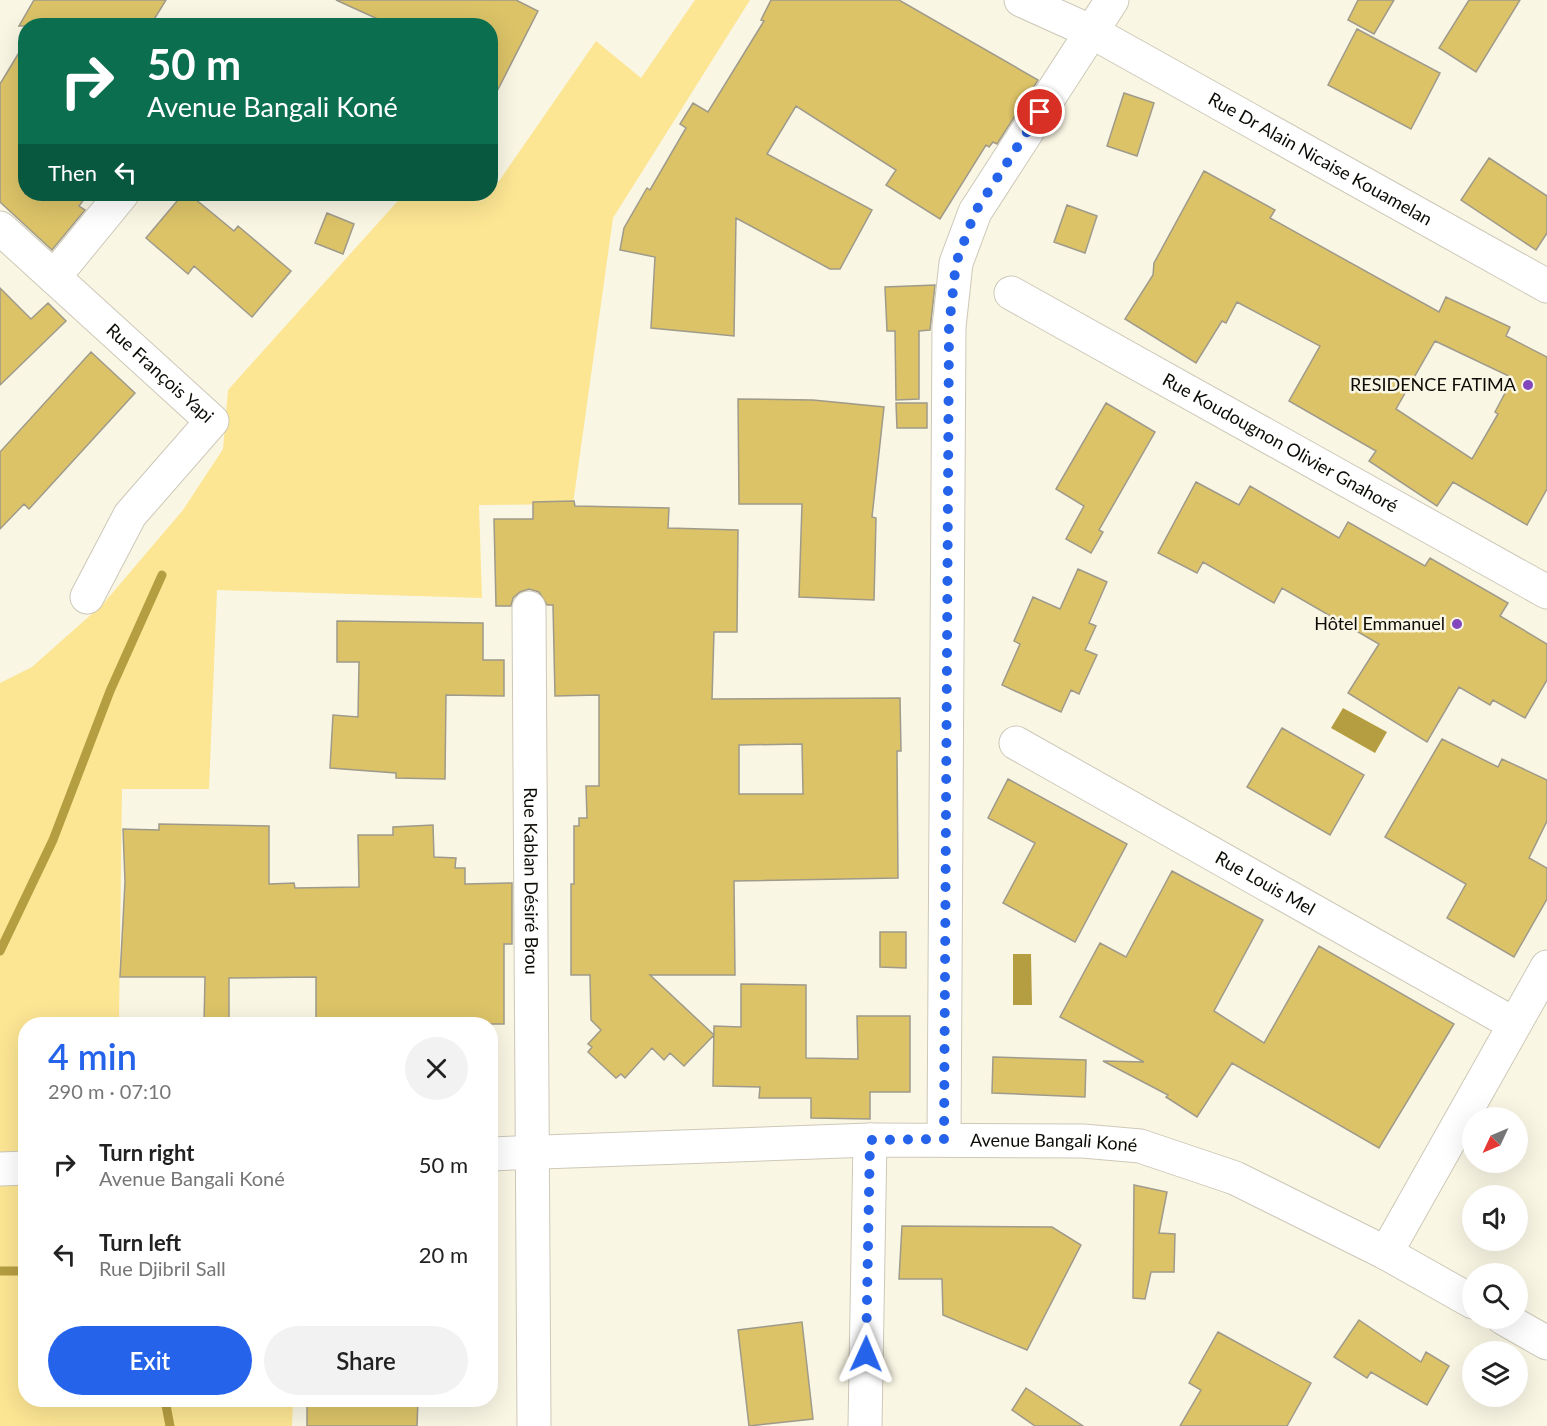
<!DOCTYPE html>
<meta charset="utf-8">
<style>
:root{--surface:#fff;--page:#f2f2f2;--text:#222;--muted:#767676;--accent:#2563eb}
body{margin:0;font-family:Lato,sans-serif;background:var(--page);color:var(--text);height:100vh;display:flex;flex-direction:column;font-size:22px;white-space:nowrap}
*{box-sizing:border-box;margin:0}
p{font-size:20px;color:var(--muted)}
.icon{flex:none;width:33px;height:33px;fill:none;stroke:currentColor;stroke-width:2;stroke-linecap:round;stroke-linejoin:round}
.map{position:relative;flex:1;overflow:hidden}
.sheet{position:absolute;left:18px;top:1017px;width:480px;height:390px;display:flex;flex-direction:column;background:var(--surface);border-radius:24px;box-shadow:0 6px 24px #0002}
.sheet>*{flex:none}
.hud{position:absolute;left:18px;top:18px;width:480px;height:183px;border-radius:24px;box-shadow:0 6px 24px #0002;background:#0b6e4f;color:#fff;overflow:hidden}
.needle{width:39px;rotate:226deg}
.controls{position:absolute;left:1462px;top:1107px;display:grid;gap:12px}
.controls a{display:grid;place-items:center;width:66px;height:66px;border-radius:50%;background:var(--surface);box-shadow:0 6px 24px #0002;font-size:30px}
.pin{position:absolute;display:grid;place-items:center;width:51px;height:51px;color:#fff;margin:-26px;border:3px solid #fff;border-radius:50%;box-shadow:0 2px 6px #0007}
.me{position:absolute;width:66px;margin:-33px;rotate:1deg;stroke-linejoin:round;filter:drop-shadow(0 0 4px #0008)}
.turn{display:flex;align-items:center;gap:21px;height:126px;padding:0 30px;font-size:27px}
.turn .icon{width:78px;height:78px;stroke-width:2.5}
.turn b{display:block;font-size:42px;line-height:51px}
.then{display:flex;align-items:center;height:57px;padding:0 30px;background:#0003;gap:12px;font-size:22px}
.round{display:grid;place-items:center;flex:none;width:63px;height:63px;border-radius:32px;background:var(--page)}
.headline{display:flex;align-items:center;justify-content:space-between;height:102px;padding:0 30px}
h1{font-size:36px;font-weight:600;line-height:45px;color:var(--accent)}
.primary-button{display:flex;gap:12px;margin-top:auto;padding:12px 30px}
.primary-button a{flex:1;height:69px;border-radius:36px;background:var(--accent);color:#fff;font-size:24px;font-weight:600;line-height:69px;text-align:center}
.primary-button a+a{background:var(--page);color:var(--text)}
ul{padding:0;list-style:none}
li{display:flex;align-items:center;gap:18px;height:90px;padding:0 30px}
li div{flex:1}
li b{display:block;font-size:22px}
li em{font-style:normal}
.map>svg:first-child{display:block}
.green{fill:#fce593}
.water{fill:#b59d41}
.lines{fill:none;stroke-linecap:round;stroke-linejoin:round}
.stream{stroke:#b59d41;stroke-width:9}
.building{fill:#dcc368;stroke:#9f9a8a;stroke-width:1.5;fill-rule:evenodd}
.minor-casing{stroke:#cdc8b8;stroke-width:35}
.tertiary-casing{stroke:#cdc8b8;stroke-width:35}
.minor{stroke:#fff;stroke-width:33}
.tertiary{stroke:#fff;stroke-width:33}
.route{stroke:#2563eb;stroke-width:10;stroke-dasharray:0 18}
.poi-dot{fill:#8247bd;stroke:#faf6e4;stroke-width:2}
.labels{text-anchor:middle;stroke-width:5;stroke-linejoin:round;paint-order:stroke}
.street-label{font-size:18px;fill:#0d0c06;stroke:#faf6e4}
.poi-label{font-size:18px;fill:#0d0c06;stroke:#faf6e4;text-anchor:end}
</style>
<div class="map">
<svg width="1547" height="1426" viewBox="0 0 1547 1426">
<rect width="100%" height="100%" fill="#faf6e4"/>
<path class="green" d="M 695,0 L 750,0 L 613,218 L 573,504 L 479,505 L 482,598 L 217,590 L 209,789 L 122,789 L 119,1024 L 26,1024 L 26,1400 L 293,1400 L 292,1426 L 0,1426 L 0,683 L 32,667 L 103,604 L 183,510 L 223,449 L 228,390 L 404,194 L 470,194 L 482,201 L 490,194 L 596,41 L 641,78 Z"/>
<path class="water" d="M 1343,708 L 1387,732 L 1375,753 L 1331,728 Z
M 1013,954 L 1031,954 L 1032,1005 L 1013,1005 Z"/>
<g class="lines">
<path class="stream" d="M 0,951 L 53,840 L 110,691 L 162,575
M 0,1271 L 26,1271
M 165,1400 L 170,1426"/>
</g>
<path class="building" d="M 34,0 L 166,0 L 150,26 L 19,26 Z
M 336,0 L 516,0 L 538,11 L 490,105 L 490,26 L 393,26 Z
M 771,0 L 899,0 L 1038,80 L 997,144 L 993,142 L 989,147 L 986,145 L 940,219 L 886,185 L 896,170 L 796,106 L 767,154 L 872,210 L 840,269 L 830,269 L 736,218 L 734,336 L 651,328 L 655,257 L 620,250 L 624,228 L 647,188 L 650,190 L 686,128 L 680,124 L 693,103 L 708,112 L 764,21 L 761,20 Z
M 1358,0 L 1394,0 L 1374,34 L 1348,20 Z
M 1469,0 L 1520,0 L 1476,72 L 1439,48 Z
M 1357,29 L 1440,73 L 1411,129 L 1328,85 Z
M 26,41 L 25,194 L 88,194 L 79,206 L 85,210 L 52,250 L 0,202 L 0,84 Z
M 1124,93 L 1154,103 L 1137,156 L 1107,146 Z
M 1489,158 L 1547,196 L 1547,233 L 1536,250 L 1461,200 Z
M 1204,171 L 1275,210 L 1270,218 L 1439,312 L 1446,297 L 1510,327 L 1506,336 L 1547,357 L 1547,489 L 1527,525 L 1453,482 L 1437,506 L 1369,461 L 1376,451 L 1289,401 L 1320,346 L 1237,302 L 1226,323 L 1222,321 L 1196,363 L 1125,319 L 1153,275 L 1154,263 ZM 1435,341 L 1513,378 L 1495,412 L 1498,414 L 1472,459 L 1396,409 Z
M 183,194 L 189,194 L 234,231 L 238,226 L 291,271 L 252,317 L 194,266 L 188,274 L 146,238 Z
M 1067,205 L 1097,216 L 1085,253 L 1054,242 Z
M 327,213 L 354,224 L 343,254 L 315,243 Z
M 935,285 L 930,330 L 919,331 L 919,399 L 896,400 L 895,331 L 887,331 L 885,287 Z
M 0,288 L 31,319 L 48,303 L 66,321 L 0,385 Z
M 91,352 L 135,393 L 29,509 L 24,504 L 0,529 L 0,452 Z
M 738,399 L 813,400 L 884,407 L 872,517 L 876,518 L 874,600 L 799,597 L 802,504 L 739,504 Z
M 896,403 L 927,403 L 927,428 L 897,428 Z
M 1106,403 L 1155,432 L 1099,530 L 1103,532 L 1091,553 L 1066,539 L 1084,506 L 1056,489 Z
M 1196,482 L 1239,505 L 1250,486 L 1339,538 L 1348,522 L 1425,566 L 1430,558 L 1508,603 L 1500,616 L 1547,644 L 1547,680 L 1525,718 L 1493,700 L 1490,705 L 1459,687 L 1427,742 L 1348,693 L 1379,644 L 1282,588 L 1274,603 L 1203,562 L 1197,573 L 1158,553 Z
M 574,501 L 575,506 L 669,508 L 668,528 L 738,530 L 737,632 L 714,632 L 712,699 L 900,698 L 901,751 L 897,751 L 898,878 L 734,881 L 735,975 L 650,975 L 714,1035 L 684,1066 L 670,1053 L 664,1060 L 652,1048 L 625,1078 L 621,1074 L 616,1078 L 588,1052 L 592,1047 L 588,1044 L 601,1030 L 591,1020 L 590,975 L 571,975 L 571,884 L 574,884 L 574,826 L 579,826 L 579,818 L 587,818 L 586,786 L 599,786 L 599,695 L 555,696 L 553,605 L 547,605 L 539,592 L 529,589 L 520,592 L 513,598 L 511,606 L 496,606 L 494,519 L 533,519 L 533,502 ZM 802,744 L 803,794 L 739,794 L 739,745 Z
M 1078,569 L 1107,582 L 1089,623 L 1096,626 L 1085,650 L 1097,655 L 1079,694 L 1071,690 L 1061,712 L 1002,685 L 1020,644 L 1014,641 L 1033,597 L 1060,609 Z
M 337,621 L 483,623 L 483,660 L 504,660 L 504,696 L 446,695 L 445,779 L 396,778 L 396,773 L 330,768 L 333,715 L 358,717 L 359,662 L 337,662 Z
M 1282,728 L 1364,775 L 1330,835 L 1247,787 Z
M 1442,739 L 1498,767 L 1502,759 L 1547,780 L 1547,821 L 1529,858 L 1547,868 L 1547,899 L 1514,957 L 1447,918 L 1466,884 L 1385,837 Z
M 1008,779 L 1127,844 L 1075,942 L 1003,903 L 1035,843 L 988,818 Z
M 159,824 L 269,826 L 269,884 L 294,883 L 295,888 L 359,887 L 358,835 L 393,835 L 393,827 L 433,825 L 434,857 L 456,858 L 455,868 L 465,868 L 465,884 L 512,883 L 512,944 L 504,944 L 504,1024 L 316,1024 L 316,977 L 229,978 L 229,1024 L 204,1024 L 205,977 L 120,977 L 125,882 L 123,829 L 159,830 Z
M 1172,871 L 1263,920 L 1214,1011 L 1264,1043 L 1319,946 L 1454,1024 L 1379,1148 L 1232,1063 L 1197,1117 L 1166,1097 L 1168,1095 L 1103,1061 L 1144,1062 L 1060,1017 L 1100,943 L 1126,957 Z
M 880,932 L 906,932 L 906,968 L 880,967 Z
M 741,984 L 806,985 L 806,1058 L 858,1059 L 857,1016 L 910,1016 L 910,1092 L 870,1092 L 870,1119 L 811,1118 L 811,1098 L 759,1098 L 760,1087 L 713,1086 L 714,1026 L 741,1027 Z
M 993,1057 L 1086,1060 L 1085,1097 L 992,1093 Z
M 1134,1185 L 1167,1192 L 1159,1233 L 1175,1234 L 1174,1272 L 1151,1272 L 1145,1299 L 1133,1298 Z
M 902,1226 L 1052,1227 L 1081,1245 L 1027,1350 L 943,1315 L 942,1279 L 899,1279 Z
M 1359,1320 L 1421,1362 L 1426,1352 L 1449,1366 L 1427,1405 L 1371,1372 L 1367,1378 L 1334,1357 Z
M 802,1322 L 813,1419 L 749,1426 L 738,1330 Z
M 1218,1332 L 1311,1383 L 1287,1426 L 1180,1426 L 1201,1390 L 1189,1383 Z
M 1026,1388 L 1083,1426 L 1035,1426 L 1012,1410 Z
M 307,1400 L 418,1400 L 417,1426 L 307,1426 Z"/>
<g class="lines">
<g class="minor-casing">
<g id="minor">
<path id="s1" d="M 1021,0 L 1092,32 L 1547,286"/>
<path id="s2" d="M 0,228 L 212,421 L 130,515 L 87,597"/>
<path d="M 54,277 L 122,194"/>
<path id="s3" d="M 1011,293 L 1547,592"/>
<path id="s4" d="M 529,608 L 534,1426"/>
<path id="s5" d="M 1016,743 L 1514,1024"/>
<path d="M 944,1139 L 949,327 L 956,263 L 975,212 L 1112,0"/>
<path d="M 1386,1253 L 1547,967"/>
<path d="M 865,1426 L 870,1140"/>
</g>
</g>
<g class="tertiary-casing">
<g id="tertiary">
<path id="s6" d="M 490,1154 L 870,1140 L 1083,1141 L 1140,1146 L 1235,1178 L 1386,1253 L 1473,1302"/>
<path d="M 0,1169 L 26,1168"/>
<path d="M 1503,1318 L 1547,1343"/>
</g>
</g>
<use href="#minor" class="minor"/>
<use href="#tertiary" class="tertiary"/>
</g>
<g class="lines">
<path class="route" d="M 866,1354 L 870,1140 L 944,1139 L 949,327 L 956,263 L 975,212 L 1040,112"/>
</g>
<g class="poi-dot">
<circle cx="1528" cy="385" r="6"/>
<circle cx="1457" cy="624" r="6"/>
</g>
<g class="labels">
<g class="street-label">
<text dy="6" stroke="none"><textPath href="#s1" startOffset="339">Rue Dr Alain Nicaise Kouamelan</textPath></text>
<text dy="6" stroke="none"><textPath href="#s2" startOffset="216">Rue François Yapi</textPath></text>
<text dy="6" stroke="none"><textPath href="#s3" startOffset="308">Rue Koudougnon Olivier Gnahoré</textPath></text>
<text dy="6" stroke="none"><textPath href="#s4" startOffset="273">Rue Kablan Désiré Brou</textPath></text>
<text dy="6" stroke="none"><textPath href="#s5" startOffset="286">Rue Louis Mel</textPath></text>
<text dy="6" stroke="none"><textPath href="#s6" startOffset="564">Avenue Bangali Koné</textPath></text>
</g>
<g class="poi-label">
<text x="1516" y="391">RESIDENCE FATIMA</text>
<text x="1445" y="630">Hôtel Emmanuel</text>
</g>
</g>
</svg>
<div class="controls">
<a><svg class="needle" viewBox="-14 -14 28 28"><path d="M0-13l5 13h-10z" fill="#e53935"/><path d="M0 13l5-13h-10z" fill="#767676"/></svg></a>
<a><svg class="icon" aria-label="sound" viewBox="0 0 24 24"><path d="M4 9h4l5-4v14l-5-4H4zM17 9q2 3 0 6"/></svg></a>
<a><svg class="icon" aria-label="search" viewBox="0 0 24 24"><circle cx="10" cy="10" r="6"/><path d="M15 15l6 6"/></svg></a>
<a><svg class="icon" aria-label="layers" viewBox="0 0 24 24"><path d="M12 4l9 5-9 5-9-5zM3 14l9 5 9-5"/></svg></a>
</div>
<div class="pin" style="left:1040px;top:112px;background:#d93025"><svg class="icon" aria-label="arrive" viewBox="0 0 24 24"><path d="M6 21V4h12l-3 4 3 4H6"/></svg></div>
<svg class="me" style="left:866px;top:1354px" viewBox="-20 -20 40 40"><path d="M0-17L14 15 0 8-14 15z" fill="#2563eb" stroke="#fff" stroke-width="4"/></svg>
<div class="hud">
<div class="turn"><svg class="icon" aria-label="right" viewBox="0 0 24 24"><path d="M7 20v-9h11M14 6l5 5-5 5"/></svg><div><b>50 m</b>Avenue Bangali Koné</div></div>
<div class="then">Then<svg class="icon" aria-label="left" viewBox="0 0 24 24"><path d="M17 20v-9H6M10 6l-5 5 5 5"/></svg></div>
</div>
<section class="sheet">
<div class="headline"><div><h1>4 min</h1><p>290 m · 07:10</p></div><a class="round"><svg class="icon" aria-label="close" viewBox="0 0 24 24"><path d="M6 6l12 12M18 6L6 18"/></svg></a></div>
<ul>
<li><svg class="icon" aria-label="right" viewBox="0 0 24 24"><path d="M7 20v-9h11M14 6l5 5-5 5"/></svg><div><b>Turn right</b><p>Avenue Bangali Koné</p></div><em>50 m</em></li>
<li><svg class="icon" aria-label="left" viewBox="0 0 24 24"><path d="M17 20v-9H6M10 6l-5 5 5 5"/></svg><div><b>Turn left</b><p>Rue Djibril Sall</p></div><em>20 m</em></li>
</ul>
<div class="primary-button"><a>Exit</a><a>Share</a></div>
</section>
</div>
